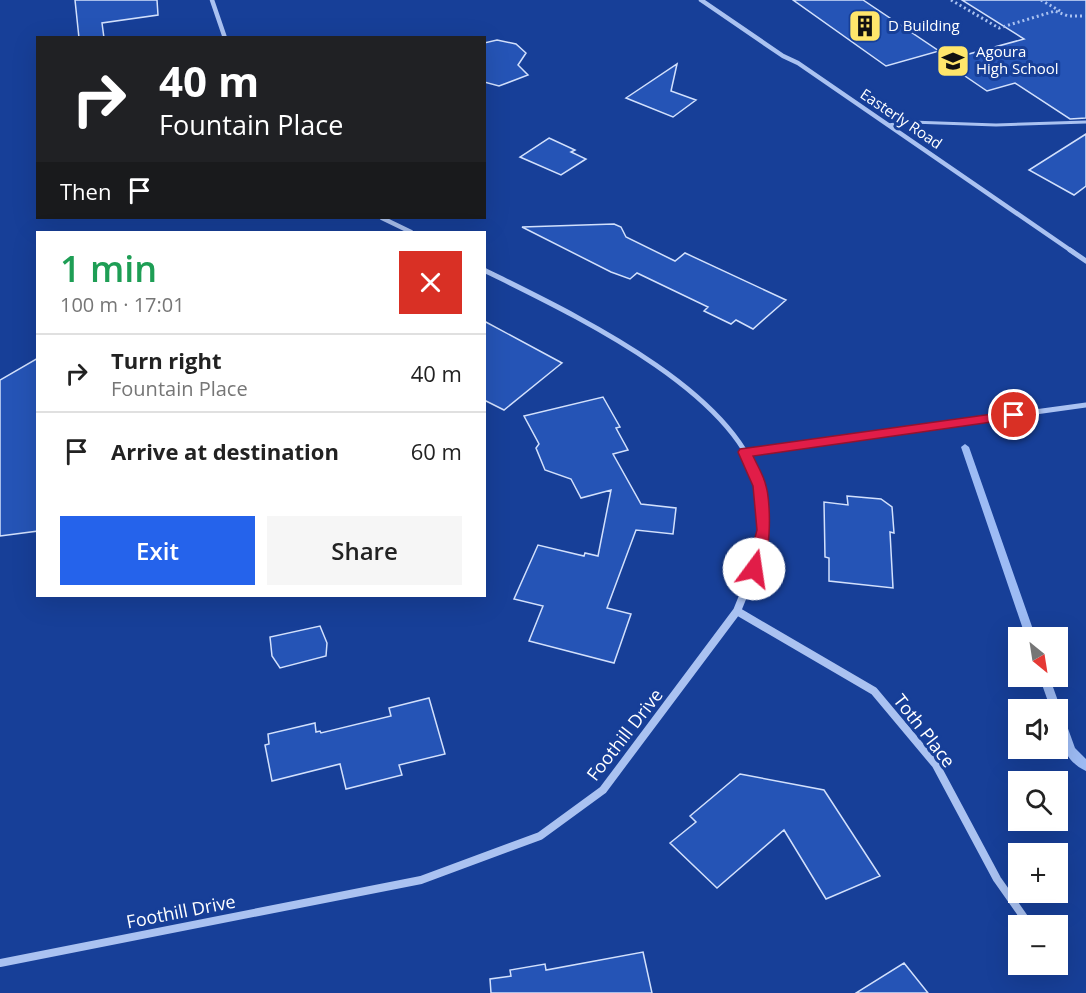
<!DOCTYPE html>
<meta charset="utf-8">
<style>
:root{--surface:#fff;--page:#f6f6f6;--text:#222;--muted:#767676;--line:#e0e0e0;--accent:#2563eb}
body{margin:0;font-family:"Open Sans",sans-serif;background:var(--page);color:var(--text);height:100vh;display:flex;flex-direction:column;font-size:22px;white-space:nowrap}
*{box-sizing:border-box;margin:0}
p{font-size:20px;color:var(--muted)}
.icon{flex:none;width:33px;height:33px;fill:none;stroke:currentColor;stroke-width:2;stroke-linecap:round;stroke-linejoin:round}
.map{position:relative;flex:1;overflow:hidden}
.panel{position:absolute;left:36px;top:231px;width:450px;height:366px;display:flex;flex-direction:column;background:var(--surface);border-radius:0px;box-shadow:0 6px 24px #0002}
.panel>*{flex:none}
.top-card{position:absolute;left:36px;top:36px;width:450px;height:183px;border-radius:0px;box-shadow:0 6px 24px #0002;background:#202124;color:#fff;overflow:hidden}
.needle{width:39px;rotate:150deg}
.tools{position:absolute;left:1008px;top:627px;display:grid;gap:12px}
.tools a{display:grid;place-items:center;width:60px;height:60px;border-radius:0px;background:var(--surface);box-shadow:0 6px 24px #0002;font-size:30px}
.pin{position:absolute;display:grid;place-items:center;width:51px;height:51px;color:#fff;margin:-26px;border:3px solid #fff;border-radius:50%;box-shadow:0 2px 6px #0007}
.me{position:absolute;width:66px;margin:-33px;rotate:14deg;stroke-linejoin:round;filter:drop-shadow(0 0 4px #0008)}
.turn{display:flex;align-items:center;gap:21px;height:126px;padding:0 24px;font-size:27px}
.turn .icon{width:78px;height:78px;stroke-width:2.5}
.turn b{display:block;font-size:42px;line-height:51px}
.then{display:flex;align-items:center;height:57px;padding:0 24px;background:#0003;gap:12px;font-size:22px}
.round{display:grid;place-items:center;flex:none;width:63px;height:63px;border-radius:0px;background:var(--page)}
.overview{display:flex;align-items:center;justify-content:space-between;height:102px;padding:0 24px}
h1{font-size:36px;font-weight:600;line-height:45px;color:#1e9e55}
.cta{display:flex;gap:12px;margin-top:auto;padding:12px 24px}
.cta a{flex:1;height:69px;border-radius:0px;background:var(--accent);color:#fff;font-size:24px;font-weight:600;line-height:69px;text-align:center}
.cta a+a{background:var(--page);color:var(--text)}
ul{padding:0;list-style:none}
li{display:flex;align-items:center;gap:18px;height:78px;padding:0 24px;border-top:2px solid var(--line)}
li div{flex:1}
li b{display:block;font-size:22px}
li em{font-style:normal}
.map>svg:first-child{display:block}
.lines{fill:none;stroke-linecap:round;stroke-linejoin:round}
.stream{fill:#9dbbf4;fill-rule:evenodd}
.building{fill:#2554b6;stroke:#d2e0fc;stroke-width:1.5}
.path{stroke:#aac2f1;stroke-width:3;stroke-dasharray:2 3;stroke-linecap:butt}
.service{stroke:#aac2f1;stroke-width:3}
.minor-far2{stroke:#aac2f1;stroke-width:4.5}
.minor-far1{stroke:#aac2f1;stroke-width:5}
.minor{stroke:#aac2f1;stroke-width:8}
.route{fill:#e11d48;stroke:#92132f;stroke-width:1.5}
.labels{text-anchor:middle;stroke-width:6;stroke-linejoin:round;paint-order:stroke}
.far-poi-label{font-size:15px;fill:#fff;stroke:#173f98;text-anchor:start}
.far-street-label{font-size:15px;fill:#fff;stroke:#173f98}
.street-label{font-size:18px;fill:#fff;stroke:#173f98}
</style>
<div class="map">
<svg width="1086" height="993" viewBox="0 0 1086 993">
<rect width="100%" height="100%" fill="#173f98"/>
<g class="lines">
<path class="stream" d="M 965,444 L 969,447 L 1036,638 L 1026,638 L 961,447 Z
M 1039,676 L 1049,676 L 1075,748 L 1086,759 L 1086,771 C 1061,760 1058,733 1058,710 L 1051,710 Z"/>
</g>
<path class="building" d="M 75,0 L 157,0 L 158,15 L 102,23 L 104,38 L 79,38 Z
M 793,0 L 863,0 L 939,51 L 886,66 Z
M 962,0 L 1086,0 L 1086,118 L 1070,119 L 1015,83 L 987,91 L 943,61 L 1024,39 Z
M 497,40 L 516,44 L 526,53 L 518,65 L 528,75 L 499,86 L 484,82 L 484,43 Z
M 677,64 L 671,91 L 696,100 L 673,117 L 626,98 Z
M 1086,134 L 1086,186 L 1074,195 L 1029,170 Z
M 549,138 L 575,150 L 571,152 L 586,159 L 561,175 L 520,157 Z
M 614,224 L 621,227 L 626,237 L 675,261 L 685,253 L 786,300 L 753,329 L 736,320 L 731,324 L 704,311 L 708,307 L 637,273 L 630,279 L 611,272 L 522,227 Z
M 484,321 L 562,363 L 504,410 L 484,400 Z
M 38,358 L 38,531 L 0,536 L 0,380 Z
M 603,397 L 620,427 L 616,428 L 628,450 L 613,454 L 641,504 L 676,508 L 673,534 L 636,530 L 607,608 L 631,614 L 614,663 L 529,641 L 543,606 L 514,599 L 538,545 L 584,556 L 585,553 L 598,556 L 611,490 L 581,498 L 571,479 L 545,470 L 536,448 L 539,444 L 524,416 Z
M 847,496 L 881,499 L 892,507 L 894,533 L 890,532 L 893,588 L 829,581 L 829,558 L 825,557 L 824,502 L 848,505 Z
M 320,626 L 327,643 L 326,656 L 280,668 L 272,656 L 270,637 Z
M 429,698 L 445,754 L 399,765 L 402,775 L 346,789 L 340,764 L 272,781 L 265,745 L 269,744 L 268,734 L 315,723 L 316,732 L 320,731 L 321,733 L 391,716 L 389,708 Z
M 740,774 L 824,790 L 880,876 L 826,899 L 784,830 L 717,888 L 670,843 L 696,822 L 690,816 Z
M 643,952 L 652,993 L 491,993 L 490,979 L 511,976 L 510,970 L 545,964 L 546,970 Z
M 904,963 L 928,993 L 856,993 Z"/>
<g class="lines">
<path class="path" d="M 951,0 L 999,28 L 1055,11 L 1068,16 L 1086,16
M 1041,0 L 1060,11"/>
<path class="service" d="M 888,125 L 911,122 L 996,125 L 1086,122"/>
<path class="minor-far2" d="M 212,0 L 225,38
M 701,0 L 783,56 L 798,63 L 1073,252
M 382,218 L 411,232"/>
<path class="minor-far1" d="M 1070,250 L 1086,261
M 484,270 C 566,311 737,389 760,487 C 767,516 763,548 751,576
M 745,452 L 1086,405"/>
<path class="minor" d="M 737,611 L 874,691 L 936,765 L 997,879 L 1030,926
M 0,963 L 421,880 L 540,836 L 603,790 L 737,611 L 752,574"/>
</g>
<path class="route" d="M 1014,411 L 1021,415 L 1019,418 L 753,456 C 757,465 764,476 766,486 C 771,502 773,569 754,574 L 749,573 L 747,569 L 757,530 L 753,486 L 738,452 L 740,449 Z"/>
<defs>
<g id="building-square" transform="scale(1.725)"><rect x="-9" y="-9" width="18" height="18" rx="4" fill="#ffe66b" stroke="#173f98"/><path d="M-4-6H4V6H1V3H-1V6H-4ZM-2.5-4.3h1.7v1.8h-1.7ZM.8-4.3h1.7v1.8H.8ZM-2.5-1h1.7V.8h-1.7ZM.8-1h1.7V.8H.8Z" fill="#111"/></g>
<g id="school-square" transform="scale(1.725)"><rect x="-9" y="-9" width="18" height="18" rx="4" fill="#ffe66b" stroke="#173f98"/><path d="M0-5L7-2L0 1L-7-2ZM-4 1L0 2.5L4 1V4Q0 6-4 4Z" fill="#111"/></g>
</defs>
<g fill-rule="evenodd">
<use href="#building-square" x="865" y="26"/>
<use href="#school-square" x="953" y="61"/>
</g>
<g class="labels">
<g class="far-poi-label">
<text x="888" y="31">D Building</text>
<text x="976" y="57">Agoura<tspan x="976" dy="17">High School</tspan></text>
</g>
<g class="far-street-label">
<text transform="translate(901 119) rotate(34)" y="5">Easterly Road</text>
</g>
<g class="street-label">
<text transform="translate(924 731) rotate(52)" y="6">Toth Place</text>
<text transform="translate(625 735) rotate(-52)" y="6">Foothill Drive</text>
<text transform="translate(181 912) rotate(-11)" y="6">Foothill Drive</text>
</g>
</g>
</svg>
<div class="tools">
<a><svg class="needle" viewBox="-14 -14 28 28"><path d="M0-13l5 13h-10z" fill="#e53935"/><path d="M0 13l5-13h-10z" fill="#767676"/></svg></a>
<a><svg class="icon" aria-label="sound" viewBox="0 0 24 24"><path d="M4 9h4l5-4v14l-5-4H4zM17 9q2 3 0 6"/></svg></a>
<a><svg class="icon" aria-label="search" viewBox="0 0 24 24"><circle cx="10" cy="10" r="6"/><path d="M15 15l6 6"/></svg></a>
<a>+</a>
<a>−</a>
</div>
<div class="pin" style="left:1014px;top:415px;background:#d93025"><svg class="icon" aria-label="arrive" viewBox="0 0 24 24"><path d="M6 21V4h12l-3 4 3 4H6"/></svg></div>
<svg class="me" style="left:754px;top:569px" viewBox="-20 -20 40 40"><circle r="19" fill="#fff"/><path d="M0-13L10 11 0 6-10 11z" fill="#e11d48"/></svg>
<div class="top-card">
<div class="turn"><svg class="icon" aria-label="right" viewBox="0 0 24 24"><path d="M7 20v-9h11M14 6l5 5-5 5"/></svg><div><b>40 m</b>Fountain Place</div></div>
<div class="then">Then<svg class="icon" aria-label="arrive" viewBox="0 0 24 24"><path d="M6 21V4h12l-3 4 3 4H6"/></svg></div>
</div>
<section class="panel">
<div class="overview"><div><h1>1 min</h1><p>100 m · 17:01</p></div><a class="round" style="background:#d93025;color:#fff"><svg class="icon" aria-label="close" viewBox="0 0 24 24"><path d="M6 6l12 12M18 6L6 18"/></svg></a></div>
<ul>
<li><svg class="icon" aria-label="right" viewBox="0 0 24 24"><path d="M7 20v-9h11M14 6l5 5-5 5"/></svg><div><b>Turn right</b><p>Fountain Place</p></div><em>40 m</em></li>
<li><svg class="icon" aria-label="arrive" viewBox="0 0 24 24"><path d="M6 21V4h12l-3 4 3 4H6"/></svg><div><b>Arrive at destination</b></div><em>60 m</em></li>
</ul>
<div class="cta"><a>Exit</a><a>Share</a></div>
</section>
</div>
